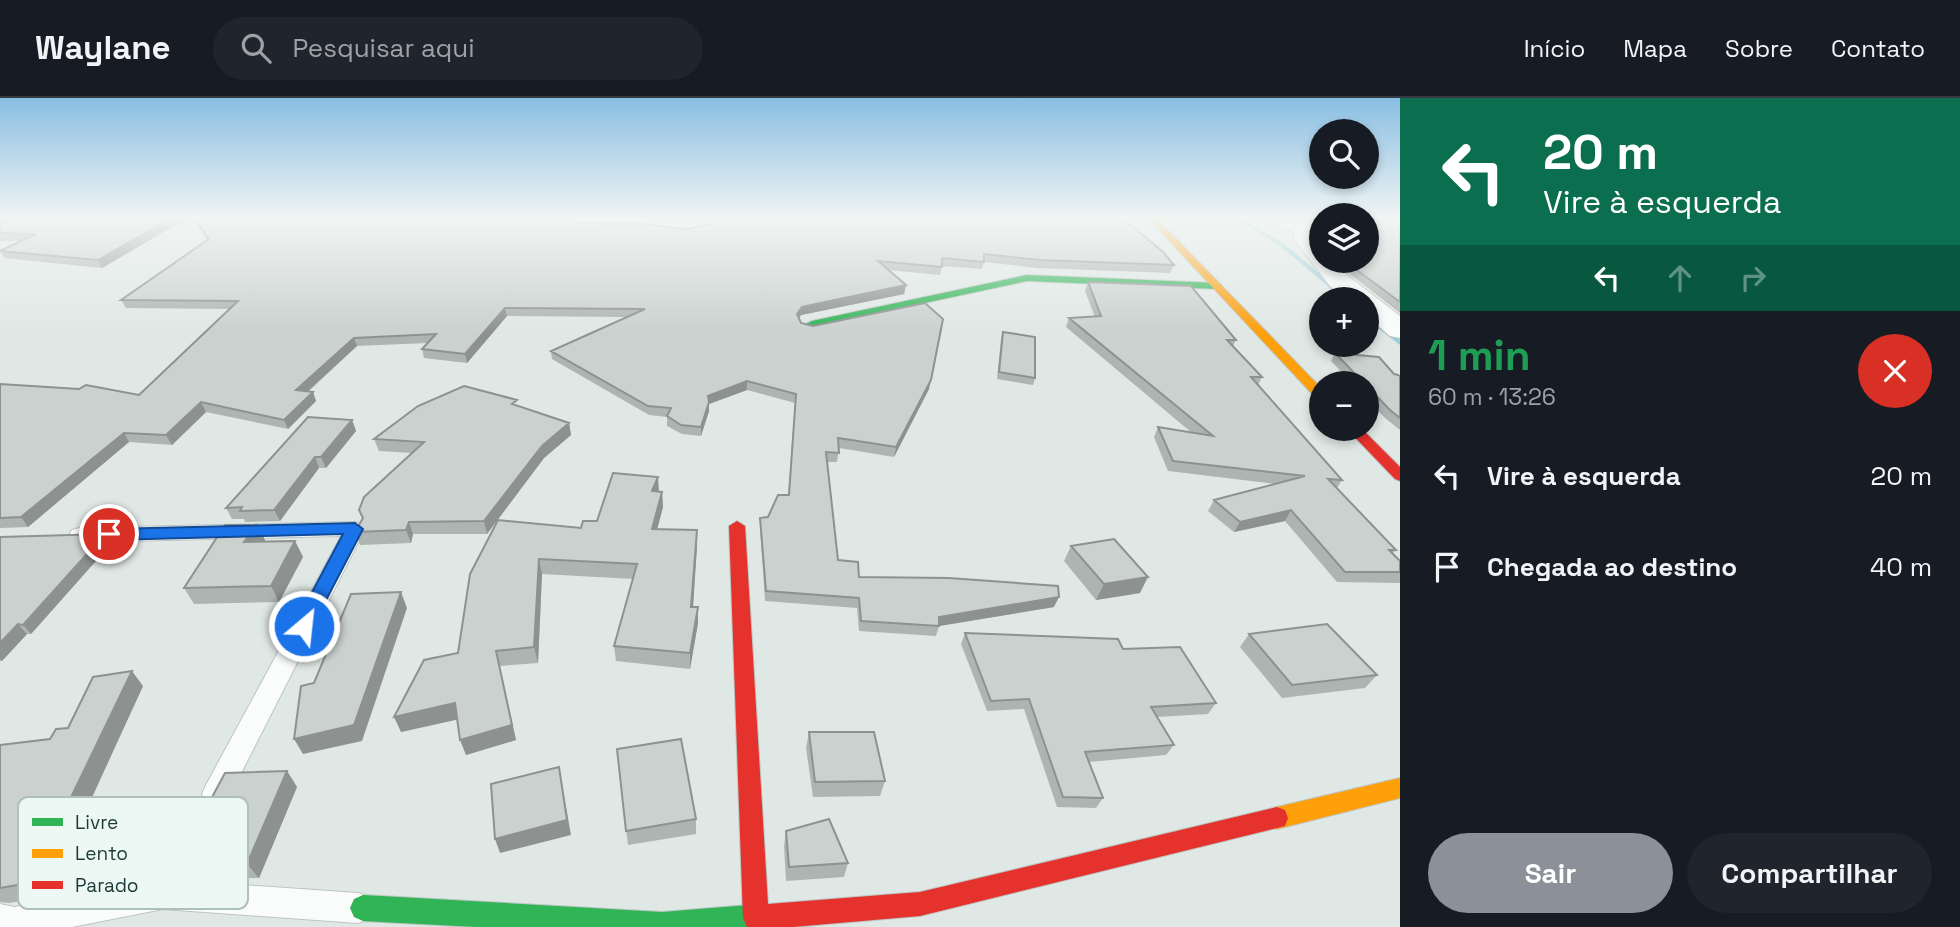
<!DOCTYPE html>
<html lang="pt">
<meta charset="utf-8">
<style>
:root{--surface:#171b24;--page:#20242c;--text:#f1f3f6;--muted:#9ea1a6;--line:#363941;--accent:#8c9099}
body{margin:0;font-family:"Space Grotesk",sans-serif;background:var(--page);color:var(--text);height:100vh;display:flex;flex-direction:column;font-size:26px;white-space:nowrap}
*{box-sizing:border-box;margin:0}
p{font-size:23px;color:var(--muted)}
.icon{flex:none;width:38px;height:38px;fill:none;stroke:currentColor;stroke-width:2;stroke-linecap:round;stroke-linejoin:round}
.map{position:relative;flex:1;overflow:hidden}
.side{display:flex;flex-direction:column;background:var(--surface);width:560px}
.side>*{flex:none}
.guide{background:#0b6e4f;color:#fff;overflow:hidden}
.buttons{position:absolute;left:1309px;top:21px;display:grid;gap:14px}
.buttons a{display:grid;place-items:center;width:70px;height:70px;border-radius:50%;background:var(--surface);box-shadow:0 4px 10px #0003;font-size:35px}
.pin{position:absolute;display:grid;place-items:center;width:60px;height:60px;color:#fff;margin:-30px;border:4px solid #fff;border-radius:50%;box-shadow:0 2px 7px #0007}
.me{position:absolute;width:77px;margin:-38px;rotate:28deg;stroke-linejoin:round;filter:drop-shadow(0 0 5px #0008)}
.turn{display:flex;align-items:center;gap:24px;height:147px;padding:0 28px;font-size:32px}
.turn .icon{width:91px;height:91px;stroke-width:2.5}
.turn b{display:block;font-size:49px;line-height:60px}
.lanes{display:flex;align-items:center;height:66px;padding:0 28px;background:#0003;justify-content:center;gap:35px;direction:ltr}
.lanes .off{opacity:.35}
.round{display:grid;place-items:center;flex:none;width:74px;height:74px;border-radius:37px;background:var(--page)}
.headline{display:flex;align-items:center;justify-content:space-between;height:119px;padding:0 28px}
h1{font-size:42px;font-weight:600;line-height:52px;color:#1e9e55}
.button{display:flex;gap:14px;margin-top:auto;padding:14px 28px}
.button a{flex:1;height:80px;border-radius:42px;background:var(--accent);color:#fff;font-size:28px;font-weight:600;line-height:80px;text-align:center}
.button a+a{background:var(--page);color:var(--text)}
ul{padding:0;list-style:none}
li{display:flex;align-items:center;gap:21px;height:91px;padding:0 28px}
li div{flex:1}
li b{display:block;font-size:26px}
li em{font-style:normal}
header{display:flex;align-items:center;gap:42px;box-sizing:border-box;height:98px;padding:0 35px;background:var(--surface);border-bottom:2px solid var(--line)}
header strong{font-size:33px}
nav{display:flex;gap:38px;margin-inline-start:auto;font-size:24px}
.search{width:490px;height:63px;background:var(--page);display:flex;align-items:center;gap:18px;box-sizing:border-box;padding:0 24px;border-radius:38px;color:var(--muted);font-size:26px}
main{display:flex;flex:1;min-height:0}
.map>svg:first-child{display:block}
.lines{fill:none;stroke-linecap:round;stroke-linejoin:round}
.stream{fill:#9bcdda;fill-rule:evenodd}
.lane-casing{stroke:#bdc5c2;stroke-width:2}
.street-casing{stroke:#bdc5c2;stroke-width:2}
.fast-casing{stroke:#bcc5c2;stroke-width:2}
.slow-casing{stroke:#bcc5c2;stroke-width:2}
.jam-casing{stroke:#bcc5c2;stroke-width:2}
.lane{fill:#fafcfb;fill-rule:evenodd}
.street{fill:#fafcfb;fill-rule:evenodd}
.fast{fill:#30b455;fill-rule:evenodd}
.slow{fill:#ff9f0a;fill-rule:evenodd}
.jam{fill:#e5322d;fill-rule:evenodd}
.wall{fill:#aeb4b2}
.shaded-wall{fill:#8d9291}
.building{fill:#cad1cf;stroke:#8d9291;stroke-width:2}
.route{fill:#1a73e8;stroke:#114b97;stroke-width:2}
.key{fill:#edf7f3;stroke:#afbfba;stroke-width:2}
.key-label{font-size:19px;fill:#1d3b36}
</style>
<header>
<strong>Waylane</strong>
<div class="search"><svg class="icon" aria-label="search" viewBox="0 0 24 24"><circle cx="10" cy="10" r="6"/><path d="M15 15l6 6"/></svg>Pesquisar aqui</div>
<nav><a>Início</a><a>Mapa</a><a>Sobre</a><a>Contato</a></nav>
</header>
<main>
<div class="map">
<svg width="1400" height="829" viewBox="0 0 1400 829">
<rect width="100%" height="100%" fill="#e0e8e5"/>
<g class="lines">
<path class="stream" d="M 1233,119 L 1239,119 L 1283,145 L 1350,201 L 1343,201 L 1279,147 Z
M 1367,216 L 1400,241 L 1400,247 L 1367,222 Z"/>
<g class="lane-casing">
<path id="lane" d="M 355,424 L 362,426 L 365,431 L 226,705 L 216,709 L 206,705 L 202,696 L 206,687 L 341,438 L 79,444 L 72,442 L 69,437 L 72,432 L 79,430 Z
M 190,731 L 200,735 L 204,745 L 186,783 L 358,795 L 369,799 L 373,810 L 369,821 L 358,825 L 163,811 L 72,829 L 0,829 L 0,806 L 14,809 L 154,783 L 180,735 Z"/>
</g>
<g class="street-casing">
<path id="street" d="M 587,119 L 695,121 L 695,119 L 716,119 L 718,121 L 710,131 L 686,136 L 645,131 L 579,130 L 576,125 L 579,120 Z
M 1263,119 L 1293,119 L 1313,125 L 1321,146 L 1321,163 L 1335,163 L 1348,178 L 1400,218 L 1400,240 L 1390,238 L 1367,218 L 1367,201 L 1346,201 L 1330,188 L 1295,142 L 1294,134 L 1266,124 Z"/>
</g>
<g class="fast-casing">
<path id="fast" d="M 1027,177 L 1217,185 L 1222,188 L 1217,191 L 1027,183 L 812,229 L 806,226 L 812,223 Z
M 363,797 L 662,814 L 761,806 L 770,810 L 774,819 L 767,829 L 476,829 L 363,823 L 354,819 L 350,810 L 354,801 Z"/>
</g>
<g class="slow-casing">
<path id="slow" d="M 1147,119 L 1155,119 L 1321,290 L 1321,301 L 1316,300 Z
M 1400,680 L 1400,700 L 1277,731 L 1269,728 L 1266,720 L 1269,712 L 1277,709 Z"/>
</g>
<g class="jam-casing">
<path id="jam" d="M 1347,331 L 1362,331 L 1400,369 L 1400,383 L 1395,381 Z
M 737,423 L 745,428 L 768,806 L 920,794 L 1277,709 L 1285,712 L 1288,720 L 1285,728 L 920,818 L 793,829 L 747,829 L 743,820 L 729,428 Z"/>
</g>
<use href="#lane" class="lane"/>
<use href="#street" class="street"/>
<use href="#fast" class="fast"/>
<use href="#slow" class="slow"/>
<use href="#jam" class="jam"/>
</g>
<path class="wall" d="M 0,119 L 189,119 L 102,170 L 4,160 L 0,152 L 20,143 L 0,143 Z
M 192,119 L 577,119 L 575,122 L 578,125 L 686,131 L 1174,167 L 1170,175 L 1037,170 L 984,164 L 982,171 L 942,168 L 940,177 L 889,172 L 906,187 L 904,196 L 801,217 L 799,221 L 801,225 L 929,291 L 894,359 L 839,350 L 837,364 L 827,364 L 838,462 L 859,479 L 1054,509 L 939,528 L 936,538 L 859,533 L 857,510 L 765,503 L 760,429 L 760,420 L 768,419 L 788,397 L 795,305 L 747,292 L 709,306 L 709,313 L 701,338 L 682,336 L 667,328 L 667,319 L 649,317 L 552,261 L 551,253 L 626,219 L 507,218 L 467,265 L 424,260 L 422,251 L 427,245 L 357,248 L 308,294 L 313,294 L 316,303 L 288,331 L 206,314 L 172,347 L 129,344 L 28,429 L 0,430 L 0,286 L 139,297 L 229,211 L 126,210 L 121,202 L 207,142 Z
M 1308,119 L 1321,119 L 1321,141 L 1315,122 Z
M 1400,119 L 1400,215 L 1350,176 L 1337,163 L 1367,163 Z
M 1088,184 L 1236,242 L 1233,248 L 1262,279 L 1258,287 L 1342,382 L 1337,390 L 1396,452 L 1393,455 L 1400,463 L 1400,485 L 1337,484 L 1285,423 L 1234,434 L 1208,413 L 1214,402 L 1276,386 L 1168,373 L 1154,339 L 1158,329 L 1192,335 L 1066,229 L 1069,220 L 1095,219 L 1085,193 Z
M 1003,234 L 1035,280 L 1033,287 L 997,281 L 1001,241 Z
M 1335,255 L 1400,278 L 1400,332 L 1385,320 L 1367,301 L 1367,285 L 1352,285 L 1331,263 Z
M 519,309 L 569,325 L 571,337 L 544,360 L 487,436 L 413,436 L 411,445 L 360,447 L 355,434 L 412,355 L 379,353 L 374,341 Z
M 352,322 L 356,333 L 326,370 L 319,370 L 280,423 L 245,424 L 244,421 L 232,421 L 226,410 Z
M 659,393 L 662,394 L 663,409 L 657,431 L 697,448 L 693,509 L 698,509 L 698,525 L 690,571 L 616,563 L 614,548 L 633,481 L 542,476 L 538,565 L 500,568 L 516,642 L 466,657 L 457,621 L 401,634 L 458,555 L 470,476 L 581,430 Z
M 257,427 L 265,442 L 264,444 L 295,443 L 303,459 L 279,504 L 194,506 L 184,490 Z
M 0,439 L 111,446 L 31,536 L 27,536 L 2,563 L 0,563 Z
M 1071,448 L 1140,495 L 1096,502 L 1064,463 Z
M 965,535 L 1123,551 L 1216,605 L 1208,616 L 1157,619 L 1174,647 L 1166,657 L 1089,664 L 1103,700 L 1096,710 L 1057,709 L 1024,611 L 987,613 L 961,546 Z
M 1249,536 L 1377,577 L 1365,590 L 1282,600 L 1240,549 Z
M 143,588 L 86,712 L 112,724 L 85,792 L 9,805 L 0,804 L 0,647 L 50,641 L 68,630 Z
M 809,634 L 885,683 L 880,698 L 813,699 L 806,650 Z
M 617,651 L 696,721 L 696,736 L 628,747 Z
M 287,673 L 297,689 L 259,780 L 190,781 L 176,766 Z
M 786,733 L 848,765 L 844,779 L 786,783 L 784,748 Z"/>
<path class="shaded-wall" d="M 173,119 L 189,119 L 102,170 L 98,162 Z
M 906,187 L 904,196 L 801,217 L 796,225 L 797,216 L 802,209 Z
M 505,210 L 507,218 L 467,265 L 465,256 Z
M 354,240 L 357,248 L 299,301 L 296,292 Z
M 931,282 L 929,291 L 894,359 L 896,349 Z
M 747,283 L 747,292 L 709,306 L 709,313 L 701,338 L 701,329 L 708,298 Z
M 313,294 L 316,303 L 288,331 L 284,322 Z
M 201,304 L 206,314 L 172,347 L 166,337 Z
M 352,322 L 356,333 L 326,370 L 321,359 Z
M 569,325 L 571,337 L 544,360 L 487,436 L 484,423 L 542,348 Z
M 124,335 L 129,344 L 28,429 L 21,419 Z
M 315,359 L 319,370 L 280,423 L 274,412 Z
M 658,379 L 659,394 L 652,393 Z
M 662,394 L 663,409 L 653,447 L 652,431 Z
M 1291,412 L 1285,423 L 1234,434 L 1240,424 Z
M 409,424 L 413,436 L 411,445 L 406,432 Z
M 257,427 L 265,442 L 252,460 L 244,444 Z
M 697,432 L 697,448 L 692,524 L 691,509 Z
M 105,436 L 111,446 L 31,536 L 23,527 Z
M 295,443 L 303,459 L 279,504 L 271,488 Z
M 539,461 L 542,476 L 538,565 L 534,549 Z
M 1148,479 L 1140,495 L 1096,502 L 1104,486 Z
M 401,494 L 407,510 L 362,643 L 303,656 L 294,641 Z
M 1059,499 L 1054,509 L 939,528 L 939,519 Z
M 698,509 L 698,525 L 690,571 L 690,555 Z
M 18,526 L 27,536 L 2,563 L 0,561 L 0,545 Z
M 496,553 L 516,642 L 466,657 L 460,642 Z
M 132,573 L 143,588 L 78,730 L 63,716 Z
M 455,605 L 460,621 L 401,634 L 394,619 Z
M 559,669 L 571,737 L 500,755 L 495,741 Z
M 287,673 L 297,689 L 259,780 L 247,766 Z
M 98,710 L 112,724 L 85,792 L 69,778 Z"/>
<path class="building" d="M 0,119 L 173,119 L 98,162 L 0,153 L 36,136 L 0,135 L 0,126 L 11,120 Z
M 194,119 L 573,119 L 578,125 L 644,126 L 686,131 L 711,126 L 717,119 L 1121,119 L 1163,154 L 1174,167 L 1040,162 L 984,156 L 984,164 L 942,160 L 942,169 L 878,163 L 906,187 L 802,209 L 797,216 L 801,225 L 813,228 L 925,205 L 943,221 L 931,282 L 896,349 L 838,340 L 839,355 L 826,354 L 838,462 L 858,464 L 859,479 L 949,480 L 1058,488 L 1059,499 L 939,519 L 939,528 L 861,523 L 859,500 L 766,493 L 760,420 L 768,419 L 778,397 L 789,397 L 796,296 L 747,283 L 708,298 L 709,304 L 701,329 L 681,327 L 667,318 L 671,310 L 648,308 L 551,253 L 645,211 L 505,210 L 465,256 L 422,251 L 436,236 L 354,240 L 296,292 L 313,294 L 284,322 L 201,304 L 166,337 L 124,335 L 21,419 L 0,420 L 0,286 L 79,291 L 86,287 L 139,297 L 238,203 L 121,202 L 209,141 Z
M 1367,119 L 1400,119 L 1400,204 L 1354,170 L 1347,163 L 1367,163 Z
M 1088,184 L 1191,188 L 1236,242 L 1227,242 L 1262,279 L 1251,279 L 1342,382 L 1328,381 L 1396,452 L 1389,452 L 1400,463 L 1400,474 L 1345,474 L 1291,412 L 1240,424 L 1214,402 L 1305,378 L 1173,363 L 1158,329 L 1213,338 L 1069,220 L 1101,218 Z
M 1003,234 L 1035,239 L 1035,280 L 999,274 Z
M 1335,255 L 1379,259 L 1394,276 L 1398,277 L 1400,278 L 1400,320 L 1390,312 L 1367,288 L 1367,285 L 1364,285 Z
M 464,288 L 517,302 L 512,306 L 569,325 L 542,348 L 484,423 L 409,424 L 406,432 L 355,434 L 363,420 L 359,412 L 364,399 L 424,344 L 374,341 L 418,308 Z
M 308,319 L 352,322 L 321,359 L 315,359 L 274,412 L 240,413 L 242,409 L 226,410 Z
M 613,375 L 658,379 L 652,393 L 662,394 L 652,431 L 697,432 L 691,509 L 698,509 L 690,555 L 614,548 L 637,466 L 539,461 L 534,549 L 496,553 L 512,627 L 460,642 L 455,605 L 394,619 L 424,562 L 458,555 L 470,476 L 498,422 L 581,430 L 583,423 L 597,423 Z
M 225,427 L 257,427 L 244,444 L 295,443 L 271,488 L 184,490 Z
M 105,436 L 23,527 L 18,526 L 0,545 L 0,439 Z
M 1114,441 L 1148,479 L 1104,486 L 1071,448 Z
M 401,494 L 354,627 L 294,641 L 301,588 L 314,585 L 351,496 Z
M 1327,526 L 1377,577 L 1292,587 L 1249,536 Z
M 965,535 L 1118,541 L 1123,551 L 1180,549 L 1216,605 L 1151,609 L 1174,647 L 1085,654 L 1103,700 L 1063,699 L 1029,601 L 991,603 Z
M 132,573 L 63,716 L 98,710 L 69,778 L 0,790 L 0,647 L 50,641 L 56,631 L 68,630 L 93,579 Z
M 809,634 L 874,634 L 885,683 L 815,684 Z
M 681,641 L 696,721 L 626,733 L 617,651 Z
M 559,669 L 567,722 L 495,741 L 491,686 Z
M 287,673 L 247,766 L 176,766 L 225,675 Z
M 829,721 L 848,765 L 789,769 L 786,733 Z"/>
<linearGradient id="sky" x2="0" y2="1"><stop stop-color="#89bee2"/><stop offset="0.51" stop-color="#f1f5f3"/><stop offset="1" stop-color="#f1f5f3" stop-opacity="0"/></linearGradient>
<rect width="1400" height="235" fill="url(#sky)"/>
<path class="route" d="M 355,425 L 363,431 L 310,533 L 297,533 L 294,528 L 343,436 L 109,442 L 101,436 L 109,431 Z"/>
<rect x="18" y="699" width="230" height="112" rx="10" class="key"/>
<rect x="32" y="720" width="31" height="8" fill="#30b455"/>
<rect x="32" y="751" width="31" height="9" fill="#ff9f0a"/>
<rect x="32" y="783" width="31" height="8" fill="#e5322d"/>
<g class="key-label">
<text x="75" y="731">Livre</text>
<text x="75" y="762">Lento</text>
<text x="75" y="794">Parado</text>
</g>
</svg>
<div class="buttons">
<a><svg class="icon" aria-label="search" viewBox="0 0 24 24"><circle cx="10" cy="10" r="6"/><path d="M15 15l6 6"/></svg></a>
<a><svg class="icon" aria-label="layers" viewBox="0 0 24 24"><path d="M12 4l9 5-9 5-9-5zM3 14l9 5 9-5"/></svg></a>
<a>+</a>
<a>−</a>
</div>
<div class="pin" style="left:109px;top:436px;background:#d93025"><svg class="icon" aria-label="arrive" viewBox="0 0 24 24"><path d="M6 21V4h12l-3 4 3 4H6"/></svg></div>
<svg class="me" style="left:304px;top:528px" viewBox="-20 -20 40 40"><circle r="17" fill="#1a73e8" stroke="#fff" stroke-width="3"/><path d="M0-11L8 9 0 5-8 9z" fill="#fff"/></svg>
</div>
<section class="side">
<div class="guide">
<div class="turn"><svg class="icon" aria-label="left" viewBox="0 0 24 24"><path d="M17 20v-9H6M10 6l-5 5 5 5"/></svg><div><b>20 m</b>Vire à esquerda</div></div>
<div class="lanes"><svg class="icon" aria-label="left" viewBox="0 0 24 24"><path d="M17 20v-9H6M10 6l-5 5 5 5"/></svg><svg class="icon off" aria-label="ahead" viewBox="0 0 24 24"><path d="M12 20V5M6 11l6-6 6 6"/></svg><svg class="icon off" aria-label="right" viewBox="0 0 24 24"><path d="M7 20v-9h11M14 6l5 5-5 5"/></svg></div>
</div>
<div class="headline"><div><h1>1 min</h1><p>60 m · 13:26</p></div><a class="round" style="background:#d93025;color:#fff"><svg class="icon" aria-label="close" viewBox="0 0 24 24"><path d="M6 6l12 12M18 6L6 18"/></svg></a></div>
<ul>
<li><svg class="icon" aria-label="left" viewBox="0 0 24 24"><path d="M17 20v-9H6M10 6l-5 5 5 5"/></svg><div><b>Vire à esquerda</b></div><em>20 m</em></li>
<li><svg class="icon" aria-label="arrive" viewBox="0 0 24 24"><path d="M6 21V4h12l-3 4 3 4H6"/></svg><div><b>Chegada ao destino</b></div><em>40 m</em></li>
</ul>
<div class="button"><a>Sair</a><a>Compartilhar</a></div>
</section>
</main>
